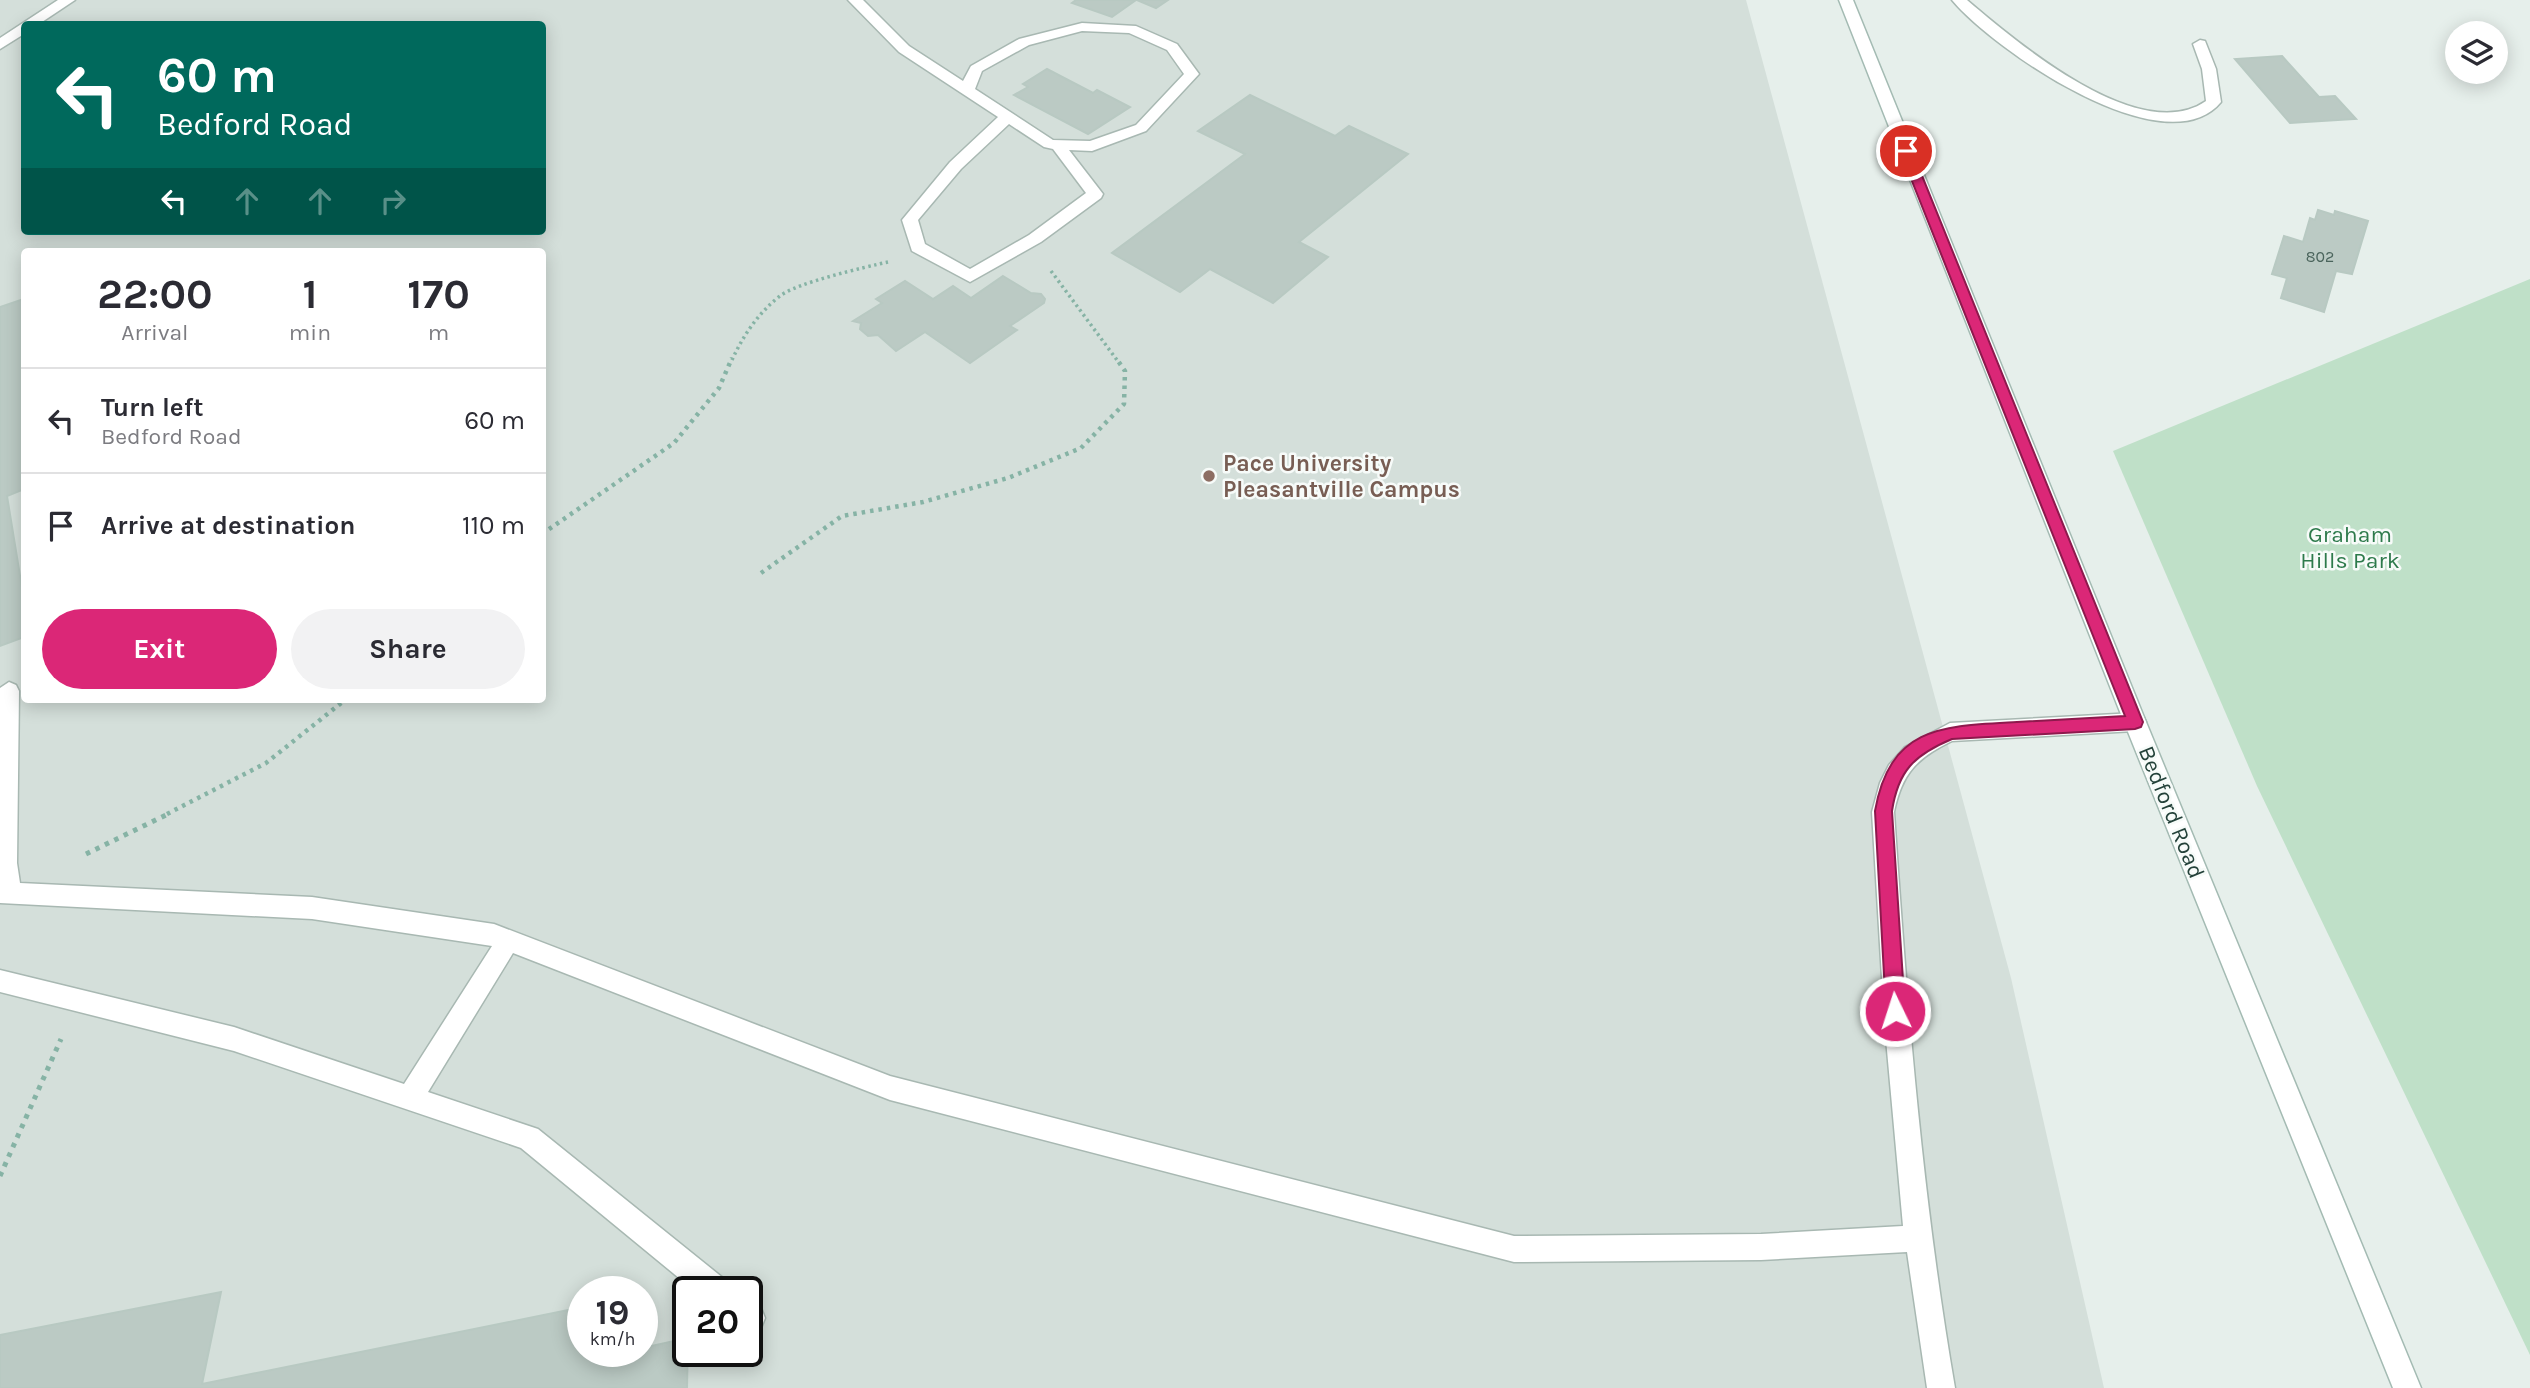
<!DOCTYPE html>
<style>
:root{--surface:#fff;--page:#f2f2f3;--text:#2b2b33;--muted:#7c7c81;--line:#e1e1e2;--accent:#db2777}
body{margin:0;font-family:Karla,sans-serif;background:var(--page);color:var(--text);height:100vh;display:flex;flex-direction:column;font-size:26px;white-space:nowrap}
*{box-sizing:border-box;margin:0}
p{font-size:23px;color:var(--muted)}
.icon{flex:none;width:38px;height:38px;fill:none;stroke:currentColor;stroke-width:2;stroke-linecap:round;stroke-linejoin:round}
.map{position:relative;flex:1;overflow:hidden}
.details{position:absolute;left:21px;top:248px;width:525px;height:455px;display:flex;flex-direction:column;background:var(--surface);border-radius:7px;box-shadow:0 4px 18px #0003}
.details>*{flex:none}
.banner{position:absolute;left:21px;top:21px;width:525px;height:214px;border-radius:7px;box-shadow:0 4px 18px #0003;background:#00695c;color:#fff;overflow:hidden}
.controls{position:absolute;left:2445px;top:21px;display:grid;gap:14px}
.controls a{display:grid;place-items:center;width:63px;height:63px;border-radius:50%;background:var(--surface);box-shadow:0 4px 18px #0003;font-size:35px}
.speed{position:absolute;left:567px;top:1276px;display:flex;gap:14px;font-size:35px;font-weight:700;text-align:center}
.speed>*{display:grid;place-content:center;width:91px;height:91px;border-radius:50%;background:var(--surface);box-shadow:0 4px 18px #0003;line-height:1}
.speed small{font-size:18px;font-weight:400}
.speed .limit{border:4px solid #111;border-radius:10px;background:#fff;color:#111}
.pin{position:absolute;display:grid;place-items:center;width:60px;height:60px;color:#fff;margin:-30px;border:4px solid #fff;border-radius:50%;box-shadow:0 2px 7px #0007}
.me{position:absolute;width:77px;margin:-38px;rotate:356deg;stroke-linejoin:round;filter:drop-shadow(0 0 5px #0008)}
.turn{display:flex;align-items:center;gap:24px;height:147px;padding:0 21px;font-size:32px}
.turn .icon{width:91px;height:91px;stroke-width:2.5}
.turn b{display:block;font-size:49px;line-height:60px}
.lanes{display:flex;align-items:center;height:66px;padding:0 21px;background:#0003;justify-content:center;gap:35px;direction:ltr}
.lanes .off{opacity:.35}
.eta{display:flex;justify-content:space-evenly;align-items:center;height:119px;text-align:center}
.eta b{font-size:42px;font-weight:700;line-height:49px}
.button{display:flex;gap:14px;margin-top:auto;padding:14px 21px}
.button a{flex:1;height:80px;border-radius:42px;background:var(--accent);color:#fff;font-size:28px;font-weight:700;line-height:80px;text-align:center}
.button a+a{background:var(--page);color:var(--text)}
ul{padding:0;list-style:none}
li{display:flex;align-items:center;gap:21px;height:105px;padding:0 21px;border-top:2px solid var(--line)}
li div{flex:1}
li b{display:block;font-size:26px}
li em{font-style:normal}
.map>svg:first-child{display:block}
.built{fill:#d4dfda;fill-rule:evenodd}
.green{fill:#bfe0c8}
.building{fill:#bbcac4;stroke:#b8c9c2;stroke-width:2}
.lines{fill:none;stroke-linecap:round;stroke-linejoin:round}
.lane-casing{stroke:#a8b8b2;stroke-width:3}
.street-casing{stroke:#a8b8b2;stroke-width:3}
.secondary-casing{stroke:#a4bbb3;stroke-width:3}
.path-far2{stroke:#86b3a5;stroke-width:3.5;stroke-dasharray:2.5 3.5;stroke-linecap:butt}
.path-far1{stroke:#86b3a5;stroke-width:4.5;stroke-dasharray:3.5 5;stroke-linecap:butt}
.path{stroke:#86b3a5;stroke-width:5;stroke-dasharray:4.5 6;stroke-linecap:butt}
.lane{fill:#fff;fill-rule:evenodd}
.street{fill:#fff;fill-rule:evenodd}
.secondary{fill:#fff;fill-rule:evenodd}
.route{fill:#db2777;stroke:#8e194d;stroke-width:2}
.education-dot{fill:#8d6e63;stroke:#f7fbf9;stroke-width:2.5}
.labels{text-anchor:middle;stroke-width:5;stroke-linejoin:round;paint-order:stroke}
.far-number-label{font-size:16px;fill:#4a645c}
.education-label{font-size:23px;font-weight:bold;fill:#785e54;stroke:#f7fbf9;text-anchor:start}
.park-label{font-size:23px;fill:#2d7a4b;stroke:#f7fbf9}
.street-label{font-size:23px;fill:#24423a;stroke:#f7fbf9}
</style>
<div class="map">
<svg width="2530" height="1388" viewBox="0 0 2530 1388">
<rect width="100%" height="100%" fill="#e6efeb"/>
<path class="built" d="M 0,0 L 1746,0 L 2011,978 L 2104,1388 L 0,1388 ZM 24,24 L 542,24 L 542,231 L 24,231 ZM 24,252 L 542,252 L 542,700 L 24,700 ZM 583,1292 L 642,1292 L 642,1351 L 583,1351 ZM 688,1292 L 747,1292 L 747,1351 L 688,1351 Z"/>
<path class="green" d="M 2530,279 L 2530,1355 L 2257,786 L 2113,451 Z"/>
<path class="building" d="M 1076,0 L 1136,0 L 1112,17 L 1072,3 Z
M 1137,0 L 1168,0 L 1156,8 Z
M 2282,56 L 2319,97 L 2335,96 L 2356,119 L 2290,123 L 2235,59 Z
M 1047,69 L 1093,93 L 1097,90 L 1130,107 L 1088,134 L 1014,95 L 1028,87 L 1023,84 Z
M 1250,95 L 1335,136 L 1349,126 L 1408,154 L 1299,242 L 1328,257 L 1273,303 L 1210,269 L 1180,292 L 1112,253 L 1245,154 L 1198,131 Z
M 2318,210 L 2334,215 L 2335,211 L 2368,221 L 2352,274 L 2336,271 L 2324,312 L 2281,298 L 2287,278 L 2272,274 L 2284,236 L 2303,242 L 2310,218 L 2315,220 Z
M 1003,276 L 1031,293 L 1041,294 L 1045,299 L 1044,303 L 1010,326 L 1017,330 L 970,363 L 925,332 L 896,351 L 878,335 L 868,336 L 860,329 L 861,323 L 853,321 L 882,303 L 876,299 L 905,281 L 933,299 L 953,286 L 971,298 Z
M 24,299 L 24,489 L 7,496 L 24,600 L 24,637 L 0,646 L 0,307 Z
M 221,1292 L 202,1384 L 583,1307 L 583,1351 L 642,1351 L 642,1348 L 688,1338 L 687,1388 L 0,1388 L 0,1335 Z"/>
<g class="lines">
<g class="lane-casing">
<path id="lane" d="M 58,0 L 75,0 L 39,24 L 24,24 L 24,34 L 0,49 L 0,38 Z
M 1952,0 L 1967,0 C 2016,42 2140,147 2206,101 L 2202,69 L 2193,44 L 2200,40 L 2205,41 L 2216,69 L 2221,102 C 2165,169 1993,49 1952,0 Z
M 9,682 L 16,685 L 19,691 L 17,863 L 20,883 L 312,897 L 494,924 L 890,1076 L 1514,1236 L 1761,1234 L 1903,1226 L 1885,1028 L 1872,812 L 1880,783 L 1889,765 L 1905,747 L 1950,723 L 2135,713 L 2143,716 L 2146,722 L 2143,728 L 2135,731 L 1952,741 C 1917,758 1902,773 1894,812 C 1907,1005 1922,1197 1955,1388 L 1927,1388 L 1907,1252 L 1761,1260 L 1514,1262 L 890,1100 L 513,953 L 428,1092 L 538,1129 L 728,1282 L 731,1292 L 696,1292 L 521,1148 L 234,1051 L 0,992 L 0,970 L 234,1027 L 404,1084 L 492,946 L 312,919 L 0,903 L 0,688 Z
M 747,1302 L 761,1308 L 765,1318 L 761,1328 L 751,1332 L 747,1330 Z"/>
</g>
<g class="street-casing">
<path id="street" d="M 848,0 L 863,0 L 909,46 L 963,81 L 971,66 L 1019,39 L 1082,23 L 1136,26 L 1177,44 L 1199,74 L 1146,131 L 1092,151 L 1069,150 L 1103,194 L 1101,198 L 1041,242 L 970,282 L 912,251 L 902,220 L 950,162 L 998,117 L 899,52 ZM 1082,31 L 1129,33 L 1167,50 L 1184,74 L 1136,125 L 1090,141 L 1053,140 L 975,89 L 982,71 L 1029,45 ZM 1009,124 L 1044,147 L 1053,149 L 1086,193 L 1029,235 L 970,269 L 925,244 L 918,220 L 961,169 Z"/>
</g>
<g class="secondary-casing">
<path id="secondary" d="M 1839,0 L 1853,0 L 2146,722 L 2421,1388 L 2393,1388 L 2124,722 Z"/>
</g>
<path class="path-far2" d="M 1051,271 L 1117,360
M 732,360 C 743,336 758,313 780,296 C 796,283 865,267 888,262"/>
<path class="path-far1" d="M 542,534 L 674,443 L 719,388 L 732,358
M 761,573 L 842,516 L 923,502 L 1008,478 L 1081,448 L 1124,404 L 1125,371 L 1116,358
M 167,814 L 266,763 L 345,700"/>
<path class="path" d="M 86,854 L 170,813
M 0,1176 L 61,1039"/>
<use href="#lane" class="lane"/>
<use href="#street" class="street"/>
<use href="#secondary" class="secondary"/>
</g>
<path class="route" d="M 1906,147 L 1912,151 L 2143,722 L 2141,727 L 2135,729 L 1952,739 C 1914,755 1898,771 1892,811 L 1905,1011 L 1902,1017 L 1895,1020 L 1889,1017 L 1886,1011 L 1875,811 C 1890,725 1944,726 2017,722 C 2053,720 2089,718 2125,716 L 1900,151 Z"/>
<circle class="education-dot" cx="1209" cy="476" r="7"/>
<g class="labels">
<g class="far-number-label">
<text x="2320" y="262">802</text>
</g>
<g class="education-label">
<text x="1223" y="471">Pace University<tspan x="1223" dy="26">Pleasantville Campus</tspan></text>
</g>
<g class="park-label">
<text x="2350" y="542">Graham<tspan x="2350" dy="26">Hills Park</tspan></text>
</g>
<g class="street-label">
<text transform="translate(2172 812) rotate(68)" y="8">Bedford Road</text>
</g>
</g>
</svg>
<div class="controls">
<a><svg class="icon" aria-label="layers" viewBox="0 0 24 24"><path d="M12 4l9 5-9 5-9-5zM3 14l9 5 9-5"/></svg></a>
</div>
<div class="speed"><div>19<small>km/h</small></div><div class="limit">20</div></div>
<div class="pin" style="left:1906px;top:151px;background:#d93025"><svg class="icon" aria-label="arrive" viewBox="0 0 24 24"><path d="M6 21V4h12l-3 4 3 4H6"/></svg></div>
<svg class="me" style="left:1895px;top:1011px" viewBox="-20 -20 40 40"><circle r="17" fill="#db2777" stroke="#fff" stroke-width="3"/><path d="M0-11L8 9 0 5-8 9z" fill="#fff"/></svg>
<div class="banner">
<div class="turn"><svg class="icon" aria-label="left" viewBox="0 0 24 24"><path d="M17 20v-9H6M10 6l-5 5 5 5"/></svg><div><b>60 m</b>Bedford Road</div></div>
<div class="lanes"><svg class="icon" aria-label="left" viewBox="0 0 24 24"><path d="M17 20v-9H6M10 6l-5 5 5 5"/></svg><svg class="icon off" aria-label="ahead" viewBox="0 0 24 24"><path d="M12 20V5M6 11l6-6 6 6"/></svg><svg class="icon off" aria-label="ahead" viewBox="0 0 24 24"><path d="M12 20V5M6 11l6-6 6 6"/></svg><svg class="icon off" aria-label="right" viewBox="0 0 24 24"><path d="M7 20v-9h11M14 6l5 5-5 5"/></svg></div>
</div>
<section class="details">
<div class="eta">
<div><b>22:00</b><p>Arrival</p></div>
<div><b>1</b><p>min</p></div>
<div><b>170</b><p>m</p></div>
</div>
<ul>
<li><svg class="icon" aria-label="left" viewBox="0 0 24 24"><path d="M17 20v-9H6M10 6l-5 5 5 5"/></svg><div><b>Turn left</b><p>Bedford Road</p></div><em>60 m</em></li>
<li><svg class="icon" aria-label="arrive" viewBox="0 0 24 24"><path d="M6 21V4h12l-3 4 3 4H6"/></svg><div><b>Arrive at destination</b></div><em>110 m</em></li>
</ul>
<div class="button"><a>Exit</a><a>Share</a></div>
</section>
</div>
